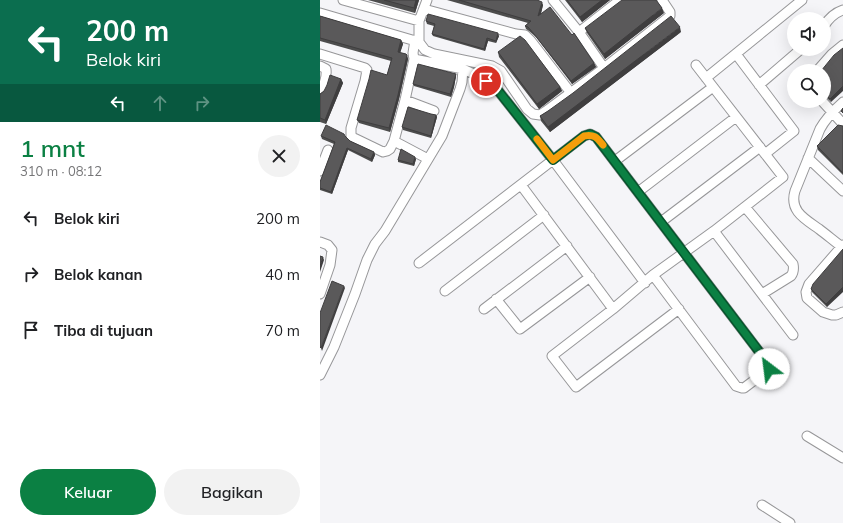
<!DOCTYPE html>
<html lang="id">
<meta charset="utf-8">
<style>
:root{--surface:#fff;--page:#f2f2f2;--text:#202124;--muted:#757577;--accent:#0b8043}
body{margin:0;font-family:Mulish,sans-serif;background:var(--page);color:var(--text);height:100vh;display:flex;flex-direction:column;font-size:15px;white-space:nowrap}
*{box-sizing:border-box;margin:0}
p{font-size:13px;color:var(--muted)}
.icon{flex:none;width:22px;height:22px;fill:none;stroke:currentColor;stroke-width:2;stroke-linecap:round;stroke-linejoin:round}
.map{position:relative;flex:1;overflow:hidden}
.side{display:flex;flex-direction:column;background:var(--surface);width:320px}
.side>*{flex:none}
.guide{background:#0b6e4f;color:#fff;overflow:hidden}
.controls{position:absolute;left:467px;top:12px;display:grid;gap:8px}
.controls a{display:grid;place-items:center;width:44px;height:44px;border-radius:50%;background:var(--surface);box-shadow:0 4px 16px #0002;font-size:20px}
.pin{position:absolute;display:grid;place-items:center;width:34px;height:34px;color:#fff;margin:-17px;border:2px solid #fff;border-radius:50%;box-shadow:0 1px 4px #0007}
.me{position:absolute;width:44px;margin:-22px;rotate:330deg;stroke-linejoin:round;filter:drop-shadow(0 0 3px #0008)}
.turn{display:flex;align-items:center;gap:14px;height:84px;padding:0 20px;font-size:18px}
.turn .icon{width:52px;height:52px;stroke-width:2.5}
.turn b{display:block;font-size:28px;line-height:34px}
.lanes{display:flex;align-items:center;height:38px;padding:0 20px;background:#0003;justify-content:center;gap:20px;direction:ltr}
.lanes .off{opacity:.35}
.round{display:grid;place-items:center;flex:none;width:42px;height:42px;border-radius:21px;background:var(--page)}
.summary{display:flex;align-items:center;justify-content:space-between;height:68px;padding:0 20px}
h1{font-size:24px;font-weight:600;line-height:30px;color:var(--accent)}
.button{display:flex;gap:8px;margin-top:auto;padding:8px 20px}
.button a{flex:1;height:46px;border-radius:24px;background:var(--accent);color:#fff;font-size:16px;font-weight:600;line-height:46px;text-align:center}
.button a+a{background:var(--page);color:var(--text)}
ul{padding:0;list-style:none}
li{display:flex;align-items:center;gap:12px;height:56px;padding:0 20px}
li div{flex:1}
li b{display:block;font-size:15px}
li em{font-style:normal}
main{display:flex;flex:1;min-height:0}
.map>svg:first-child{display:block}
.lines{fill:none;stroke-linecap:round;stroke-linejoin:round}
.minor-casing{stroke:#979799;stroke-width:11}
.minor{stroke:#fff;stroke-width:9}
.wall{fill:#4d4d4d}
.shaded-wall{fill:#3f3e3f}
.building{fill:#5a595a;stroke:#3f3e3f}
.route-casing{stroke:#07532c;stroke-width:10}
.route{stroke:#0b8043;stroke-width:7}
.slow{stroke:#f59e0b;stroke-width:7}
</style>
<main>
<section class="side">
<div class="guide">
<div class="turn"><svg class="icon" aria-label="left" viewBox="0 0 24 24"><path d="M17 20v-9H6M10 6l-5 5 5 5"/></svg><div><b>200 m</b>Belok kiri</div></div>
<div class="lanes"><svg class="icon" aria-label="left" viewBox="0 0 24 24"><path d="M17 20v-9H6M10 6l-5 5 5 5"/></svg><svg class="icon off" aria-label="ahead" viewBox="0 0 24 24"><path d="M12 20V5M6 11l6-6 6 6"/></svg><svg class="icon off" aria-label="right" viewBox="0 0 24 24"><path d="M7 20v-9h11M14 6l5 5-5 5"/></svg></div>
</div>
<div class="summary"><div><h1>1 mnt</h1><p>310 m · 08:12</p></div><a class="round"><svg class="icon" aria-label="close" viewBox="0 0 24 24"><path d="M6 6l12 12M18 6L6 18"/></svg></a></div>
<ul>
<li><svg class="icon" aria-label="left" viewBox="0 0 24 24"><path d="M17 20v-9H6M10 6l-5 5 5 5"/></svg><div><b>Belok kiri</b></div><em>200 m</em></li>
<li><svg class="icon" aria-label="right" viewBox="0 0 24 24"><path d="M7 20v-9h11M14 6l5 5-5 5"/></svg><div><b>Belok kanan</b></div><em>40 m</em></li>
<li><svg class="icon" aria-label="arrive" viewBox="0 0 24 24"><path d="M6 21V4h12l-3 4 3 4H6"/></svg><div><b>Tiba di tujuan</b></div><em>70 m</em></li>
</ul>
<div class="button"><a>Keluar</a><a>Bagikan</a></div>
</section>
<div class="map">
<svg width="523" height="523" viewBox="0 0 523 523">
<rect width="100%" height="100%" fill="#f5f5f8"/>
<g class="lines">
<g class="minor-casing">
<path id="minor" d="M 23,0 L 99,21
M 233,0 L 259,32 L 284,68
M 104,9 L 196,34 L 205,35 L 211,41 L 251,93
M 0,13 L 99,42 L 105,50 L 114,54 L 172,66 L 181,71 L 207,109 L 213,114 L 220,115 L 226,111 L 284,68 L 350,16 L 350,12 L 342,0
M 504,26 C 509,18 514,13 523,10
M 259,32 L 300,0
M 95,40 L 93,53 L 94,59 L 143,69 L 156,75 L 176,88 L 233,160 L 325,283
M 99,42 L 99,21 L 107,0
M 0,54 L 45,68 L 47,70 L 45,81 L 31,128 L 31,136 L 34,138 L 63,152 L 67,151 L 70,149 L 74,141 L 85,100 L 94,59
M 416,54 L 474,131 L 445,154
M 0,66 L 6,69 C 7,78 4,84 0,92
M 497,71 L 512,54 L 523,45
M 386,78 L 482,0
M 439,85 L 481,49
M 85,100 L 114,111
M 502,101 L 523,124
M 74,141 L 108,159
M 488,158 L 523,191
M 295,161 L 393,87
M 0,171 L 8,150
M 201,185 L 293,309
M 318,192 L 416,117
M 425,207 L 473,264 C 474,269 474,272 471,276 L 442,294
M 341,222 L 440,147
M 394,231 L 473,335
M 0,242 L 8,245 L 12,250 L 10,265 L 0,294
M 523,245 L 489,284 L 486,292 L 487,298 L 503,312 L 512,315 L 516,315 L 523,312
M 522,247 C 514,241 507,235 499,229 C 485,219 469,211 475,191 L 500,129 C 506,118 514,110 523,102
M 99,263 L 264,136 L 270,134 L 276,137 L 447,362 L 449,365 L 449,369 L 424,388 L 422,388 L 416,386 L 333,275
M 125,291 L 224,215
M 176,299 L 200,329 L 270,277
M 164,309 L 247,246
M 359,309 L 256,387 L 232,356 L 293,309 L 333,275 L 394,231 L 463,177 L 376,65
M 0,375 L 14,347 L 35,294 L 47,260 L 55,244 L 65,231 L 122,136 L 140,89 L 142,82 L 143,69
M 487,436 L 523,458
M 442,505 L 470,523"/>
</g>
<use href="#minor" class="minor"/>
</g>
<path class="wall" d="M 48,0 L 99,0 L 95,13 Z
M 127,0 L 217,0 L 223,5 L 221,14 L 252,35 L 274,63 L 276,67 L 252,84 L 216,37 L 209,31 L 206,29 L 205,26 L 208,23 Z
M 245,0 L 290,0 L 262,22 Z
M 344,13 L 285,59 L 267,33 L 265,28 Z
M 0,16 L 81,40 L 83,44 L 80,53 L 86,54 L 88,59 L 79,99 L 70,132 L 39,123 L 37,120 L 67,75 L 71,61 L 0,41 Z
M 106,21 L 179,36 L 176,43 L 168,41 L 165,51 L 113,36 L 112,34 L 114,26 L 107,24 Z
M 361,32 L 230,132 L 221,121 L 220,116 Z
M 178,52 L 240,87 L 242,91 L 219,109 L 179,57 Z
M 504,71 L 511,102 L 504,95 Z
M 136,76 L 134,87 L 131,97 L 94,86 L 93,84 Z
M 21,79 L 23,83 L 6,124 L 0,122 L 0,94 Z
M 111,114 L 116,115 L 117,117 L 111,138 L 83,130 L 82,127 Z
M 523,126 L 523,175 L 498,150 L 497,146 Z
M 1,136 L 25,136 L 30,141 L 54,152 L 55,155 L 52,162 L 28,150 L 12,194 L 0,190 L 0,182 L 14,144 L 2,139 Z
M 96,159 L 94,166 L 78,162 L 78,160 Z
M 523,249 L 507,307 L 492,292 L 491,289 Z"/>
<path class="shaded-wall" d="M 96,0 L 99,0 L 95,13 L 94,8 Z
M 282,0 L 290,0 L 262,22 L 260,17 Z
M 222,2 L 223,5 L 219,20 L 218,16 Z
M 342,8 L 344,13 L 285,59 L 284,54 Z
M 360,27 L 361,32 L 230,132 L 228,127 Z
M 178,33 L 179,36 L 176,43 L 176,41 Z
M 167,38 L 168,41 L 165,51 L 164,49 Z
M 81,40 L 83,44 L 79,56 L 78,52 Z
M 87,55 L 88,59 L 79,99 L 70,132 L 69,128 Z
M 274,63 L 276,67 L 252,84 L 251,81 Z
M 136,74 L 136,76 L 134,87 L 131,97 L 130,94 Z
M 21,79 L 23,83 L 6,124 L 5,120 Z
M 523,86 L 523,91 L 511,102 L 510,99 Z
M 240,87 L 242,91 L 219,109 L 217,104 Z
M 116,115 L 117,117 L 111,138 L 111,136 Z
M 27,148 L 28,150 L 12,194 L 11,192 Z
M 54,152 L 55,155 L 52,162 L 51,159 Z
M 95,157 L 96,159 L 94,166 L 93,164 Z
M 3,257 L 4,260 L 0,272 L 0,266 Z
M 24,286 L 25,288 L 2,351 L 1,348 Z
M 523,287 L 523,292 L 507,307 L 506,304 Z"/>
<path class="building" d="M 64,0 L 96,0 L 94,8 Z
M 139,0 L 217,0 L 222,2 L 218,16 L 230,7 L 252,35 L 254,33 L 274,63 L 251,81 L 214,34 L 208,27 L 205,26 L 211,21 Z
M 247,0 L 282,0 L 260,17 Z
M 302,0 L 336,0 L 342,8 L 284,54 L 265,28 Z
M 108,14 L 178,33 L 176,41 L 167,38 L 164,49 L 112,34 L 115,24 L 106,21 Z
M 0,16 L 81,40 L 78,52 L 86,54 L 87,55 L 78,95 L 69,128 L 37,120 L 49,79 L 51,70 L 67,75 L 72,58 L 0,38 Z
M 351,16 L 360,27 L 228,127 L 220,116 L 228,111 L 253,93 Z
M 200,36 L 205,40 L 240,87 L 217,104 L 178,52 Z
M 523,48 L 523,86 L 510,99 L 504,93 L 504,71 L 501,71 L 514,55 Z
M 98,64 L 136,74 L 133,85 L 130,94 L 93,84 Z
M 10,75 L 21,79 L 5,120 L 0,118 L 0,94 L 4,91 L 7,85 Z
M 88,107 L 111,114 L 116,115 L 111,136 L 82,127 Z
M 523,108 L 523,113 L 521,111 Z
M 6,125 L 24,134 L 25,136 L 30,141 L 54,152 L 51,159 L 27,148 L 11,192 L 0,188 L 0,182 L 15,142 L 1,136 Z
M 518,125 L 523,126 L 523,173 L 497,146 Z
M 81,149 L 95,157 L 93,164 L 78,160 Z
M 523,249 L 523,287 L 506,304 L 491,289 L 493,284 Z
M 0,256 L 3,257 L 0,266 Z
M 12,281 L 24,286 L 1,348 L 0,347 L 0,313 Z"/>
<g class="lines">
<g class="route-casing">
<path id="route" d="M 166,81 L 176,88 L 233,160 L 264,136 L 270,134 L 276,137 L 447,362 L 449,365 L 449,369"/>
</g>
<use href="#route" class="route"/>
<path class="slow" d="M 217,139 L 233,160 L 264,136 C 275,134 277,138 283,145"/>
</g>
</svg>
<div class="controls">
<a><svg class="icon" aria-label="sound" viewBox="0 0 24 24"><path d="M4 9h4l5-4v14l-5-4H4zM17 9q2 3 0 6"/></svg></a>
<a><svg class="icon" aria-label="search" viewBox="0 0 24 24"><circle cx="10" cy="10" r="6"/><path d="M15 15l6 6"/></svg></a>
</div>
<div class="pin" style="left:166px;top:81px;background:#d93025"><svg class="icon" aria-label="arrive" viewBox="0 0 24 24"><path d="M6 21V4h12l-3 4 3 4H6"/></svg></div>
<svg class="me" style="left:449px;top:369px" viewBox="-20 -20 40 40"><circle r="19" fill="#fff"/><path d="M0-13L10 11 0 6-10 11z" fill="#0b8043"/></svg>
</div>
</main>
